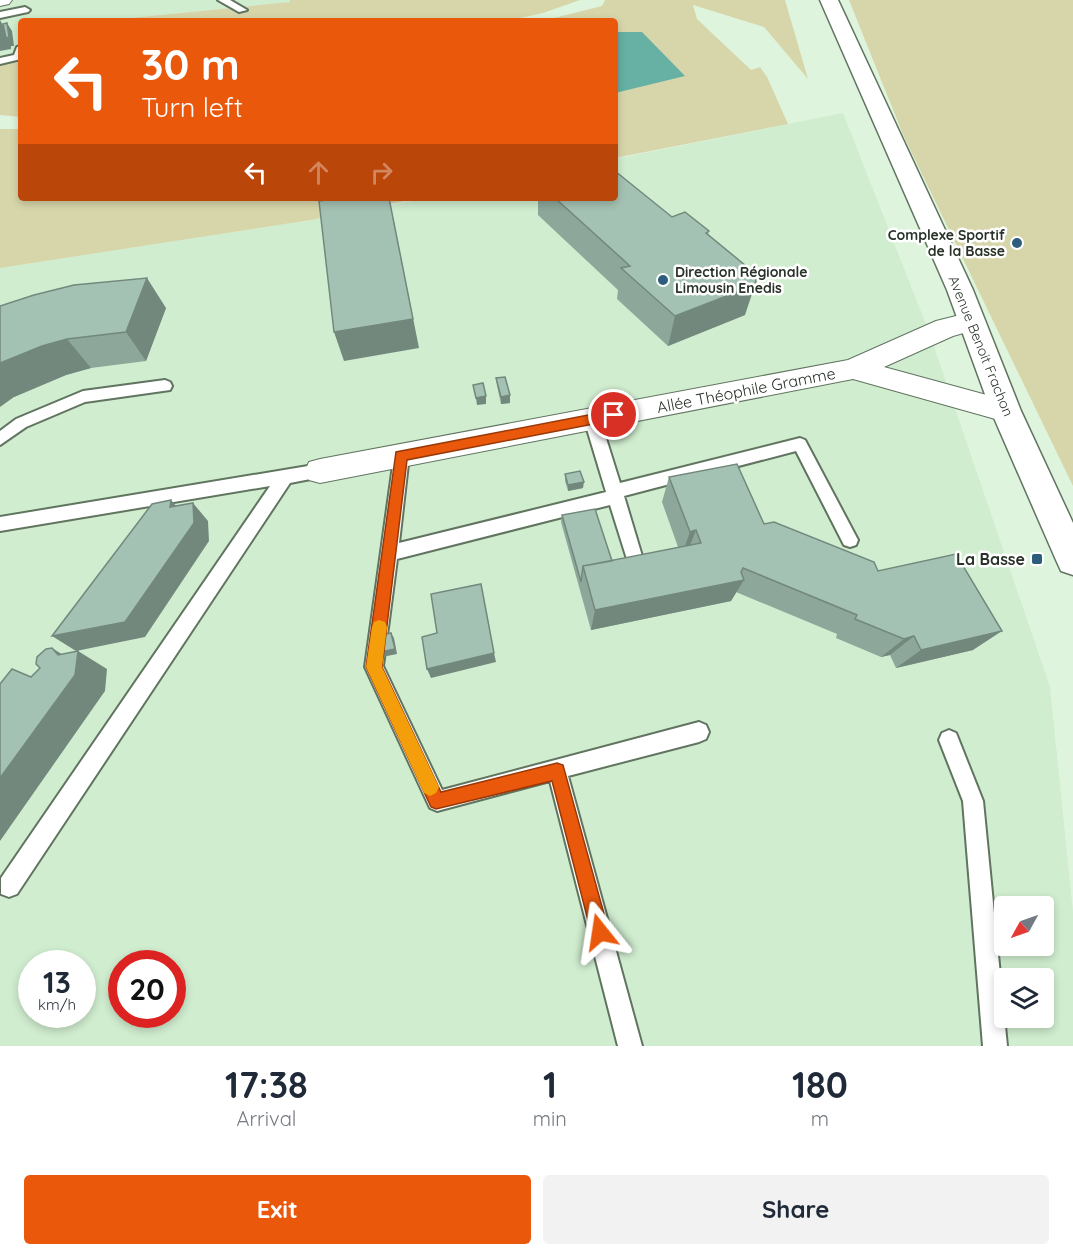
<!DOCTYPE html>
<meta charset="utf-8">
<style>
:root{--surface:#fff;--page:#f2f2f3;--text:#1f2937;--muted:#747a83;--accent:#ea580c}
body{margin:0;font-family:Quicksand,sans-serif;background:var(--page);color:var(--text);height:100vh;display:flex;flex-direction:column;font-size:22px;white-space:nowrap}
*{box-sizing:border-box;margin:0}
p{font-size:20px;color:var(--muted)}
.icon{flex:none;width:33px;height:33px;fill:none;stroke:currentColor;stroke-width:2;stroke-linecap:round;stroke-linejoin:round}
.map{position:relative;height:1046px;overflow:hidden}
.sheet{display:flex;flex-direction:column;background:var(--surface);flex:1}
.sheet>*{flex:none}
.hud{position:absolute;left:18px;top:18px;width:600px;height:183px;border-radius:6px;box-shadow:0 3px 9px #0003;background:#ea580c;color:#fff;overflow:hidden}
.needle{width:39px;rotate:230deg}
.controls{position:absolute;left:994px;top:896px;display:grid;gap:12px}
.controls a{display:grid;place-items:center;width:60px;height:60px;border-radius:6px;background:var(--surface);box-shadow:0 3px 9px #0003;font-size:30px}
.speed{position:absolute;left:18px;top:950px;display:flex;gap:12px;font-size:30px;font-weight:700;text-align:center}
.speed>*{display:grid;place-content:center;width:78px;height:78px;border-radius:50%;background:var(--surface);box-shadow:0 3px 9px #0003;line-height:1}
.speed small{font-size:15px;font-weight:400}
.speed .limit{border:9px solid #d22;background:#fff;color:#111}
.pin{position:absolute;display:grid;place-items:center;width:51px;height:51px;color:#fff;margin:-26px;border:3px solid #fff;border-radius:50%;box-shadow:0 2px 6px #0007}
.me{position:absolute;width:66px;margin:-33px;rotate:345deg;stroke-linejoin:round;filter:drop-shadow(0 0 4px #0008)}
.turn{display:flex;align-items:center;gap:21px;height:126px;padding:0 24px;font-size:27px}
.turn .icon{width:78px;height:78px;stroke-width:2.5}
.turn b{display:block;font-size:42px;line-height:51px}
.lanes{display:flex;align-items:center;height:57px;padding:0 24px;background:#0003;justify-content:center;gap:30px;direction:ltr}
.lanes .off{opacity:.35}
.eta{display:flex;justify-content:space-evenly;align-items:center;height:102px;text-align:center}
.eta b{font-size:36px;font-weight:800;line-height:42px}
.primary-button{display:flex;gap:12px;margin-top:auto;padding:12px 24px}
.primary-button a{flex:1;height:69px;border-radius:6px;background:var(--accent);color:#fff;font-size:24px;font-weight:800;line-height:69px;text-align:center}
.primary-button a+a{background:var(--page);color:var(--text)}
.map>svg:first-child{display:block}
.built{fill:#d0edcf;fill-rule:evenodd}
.green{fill:#d7d6ab}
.water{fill:#66b0a4}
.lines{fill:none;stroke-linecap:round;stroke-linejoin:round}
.service-casing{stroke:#607460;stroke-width:4}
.minor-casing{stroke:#607460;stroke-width:2}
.secondary-casing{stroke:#607460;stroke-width:3}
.service{fill:#fff;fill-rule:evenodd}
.minor{fill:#fff;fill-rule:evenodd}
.secondary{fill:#fff;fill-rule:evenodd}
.wall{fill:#8da79a}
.shaded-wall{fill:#73887d}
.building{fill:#a4c2b3;stroke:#73887d;stroke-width:1.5}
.route{fill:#ea580c;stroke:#983908;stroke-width:1.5}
.slow{fill:#f59e0b}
.poi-dot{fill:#2d5d7c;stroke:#fff;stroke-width:2}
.labels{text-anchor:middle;stroke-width:5;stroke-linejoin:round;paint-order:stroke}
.far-poi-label{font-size:14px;font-weight:bold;fill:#293229;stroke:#fff;text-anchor:end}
.far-street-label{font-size:14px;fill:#293229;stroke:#fff}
.street-label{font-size:16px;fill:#293229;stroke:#fff}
.poi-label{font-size:16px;font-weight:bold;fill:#293229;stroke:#fff;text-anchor:end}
</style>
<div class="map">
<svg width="1073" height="1046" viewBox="0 0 1073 1046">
<rect width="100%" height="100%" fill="#def4dd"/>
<path class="built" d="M 0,0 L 290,0 L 291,2 L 100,21 L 21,21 L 21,62 L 0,64 Z
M 843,113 L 929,332 L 1050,687 L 1073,912 L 1073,1046 L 0,1046 L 0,268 L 311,220 L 430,198 L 615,198 L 615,159 ZM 1005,906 L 1044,906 L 1044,945 L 1005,945 ZM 32,963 L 82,963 L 82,1014 L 32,1014 ZM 122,963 L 172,963 L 172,1014 L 122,1014 ZM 1005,978 L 1044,978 L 1044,1017 L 1005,1017 Z"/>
<path class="green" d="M 290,0 L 580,0 L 543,13 L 507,21 L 100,21 L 290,2 Z
M 605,0 L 785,0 L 808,79 L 764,27 L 693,5 L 697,19 L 751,70 L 760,67 L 767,77 L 788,124 L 615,158 L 615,21 L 542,21 L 602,6 Z
M 849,0 L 1073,0 L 1073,486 L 904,137 Z
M 21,62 L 21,117 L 0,115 L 0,64 Z
M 0,129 L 21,129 L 21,198 L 419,198 L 311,220 L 0,268 Z"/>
<path class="water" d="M 615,32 L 642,32 L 685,76 L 615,93 Z"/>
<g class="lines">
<g class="service-casing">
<path id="service" d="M 218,0 L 230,0 L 247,10 L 239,12 Z
M 25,7 L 30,10 L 28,12 L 0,18 L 0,12 Z
M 21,46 L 21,59 L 0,64 L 0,58 L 14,55 L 17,47 Z
M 165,380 L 170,382 L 172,386 L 170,390 L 85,402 L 26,427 L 0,445 L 0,431 L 16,419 L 83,391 Z
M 592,413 L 597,415 L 600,419 L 620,483 L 800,438 L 805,440 L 858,540 L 856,545 L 850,547 L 844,545 L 796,451 L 624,496 L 642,556 L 640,561 L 634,564 L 628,561 L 626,556 L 610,505 L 397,559 L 383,666 L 442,790 L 699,722 L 706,725 L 709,732 L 706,739 L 699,742 L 568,776 L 642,1046 L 618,1046 L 550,781 L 437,811 L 430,808 L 365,667 L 395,451 L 401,449 L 407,451 L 409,455 L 399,543 L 606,492 L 584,419 L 587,415 Z
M 320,464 L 326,466 L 328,471 L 326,476 L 290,483 L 17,894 L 9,897 L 1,894 L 1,878 L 270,486 L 0,531 L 0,517 Z
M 949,730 L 956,733 L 983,801 L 1007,1046 L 983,1046 L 963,801 L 939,740 L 942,733 Z"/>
</g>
<g class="minor-casing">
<path id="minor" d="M 0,0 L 12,0 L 9,4 L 0,6 Z
M 972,312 L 981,314 L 985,321 L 981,328 L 953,336 L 884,367 L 1016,403 L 1020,411 L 1016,419 L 1006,422 L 853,379 L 320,483 L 309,480 L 305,471 L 309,462 L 320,459 L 848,360 L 936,321 Z"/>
</g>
<g class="secondary-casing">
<path id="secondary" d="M 820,0 L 838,0 L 973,290 L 1021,411 L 1073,523 L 1073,575 L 1061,571 L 1056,560 L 991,411 L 947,290 Z"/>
</g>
<use href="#service" class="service"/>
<use href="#minor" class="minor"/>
<use href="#secondary" class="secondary"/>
</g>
<path class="wall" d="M 538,198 L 615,198 L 672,217 L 709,231 L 708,235 L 745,315 L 668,346 L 617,299 L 618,290 L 538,215 Z
M 0,306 L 166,308 L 146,361 L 91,368 L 66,375 L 14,397 Z
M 496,378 L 510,403 L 501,404 L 497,386 Z
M 565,474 L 583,488 L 568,491 L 565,481 Z
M 669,477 L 764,524 L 878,571 L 973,650 L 896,668 L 890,655 L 881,657 L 836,638 L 837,634 L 736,592 L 731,601 L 591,630 L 561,522 L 562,515 L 612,561 L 678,547 L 662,502 Z"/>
<path class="shaded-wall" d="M 0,20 L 8,34 L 7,23 L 12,31 L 14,46 L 11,46 L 11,49 L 0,51 Z
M 394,222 L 419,348 L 344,361 L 334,332 Z
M 147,278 L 166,308 L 146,361 L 126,332 Z
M 755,285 L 745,315 L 668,346 L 675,316 Z
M 67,339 L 91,368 L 66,375 L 14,397 L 0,407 L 0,363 L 42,346 Z
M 510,395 L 510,403 L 501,404 L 501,397 Z
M 486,396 L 486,404 L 477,405 L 476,398 Z
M 584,482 L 583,488 L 568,491 L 568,485 Z
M 171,500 L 187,519 L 170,507 Z
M 193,503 L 208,521 L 209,541 L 145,637 L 76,651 L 52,636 Z
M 696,530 L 687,553 L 684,549 L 690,532 Z
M 744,580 L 731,601 L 591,630 L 595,610 Z
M 1002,631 L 973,650 L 896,668 L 921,650 Z
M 391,633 L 394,638 L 397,654 L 382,657 L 380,652 Z
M 914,636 L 890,655 L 881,657 L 904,639 Z
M 52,648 L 76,663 L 78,651 L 107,669 L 105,691 L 0,841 L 0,778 L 58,655 Z
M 494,653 L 496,662 L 431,678 L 427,669 Z"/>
<path class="building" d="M 7,23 L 9,37 L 6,38 L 3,24 Z
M 615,171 L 672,217 L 685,212 L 709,231 L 706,233 L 757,275 L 755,285 L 675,316 L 621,268 L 630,266 L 555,198 L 615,198 Z
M 340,198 L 389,198 L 413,319 L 334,332 L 319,201 Z
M 147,278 L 126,332 L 67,339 L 42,346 L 0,363 L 0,306 L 34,295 L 74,285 Z
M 505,377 L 510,395 L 501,397 L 496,378 Z
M 483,383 L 486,396 L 476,398 L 473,385 Z
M 737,464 L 764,524 L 774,522 L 874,562 L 878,571 L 956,554 L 1002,631 L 921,650 L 914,636 L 904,639 L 855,619 L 857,615 L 743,568 L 741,572 L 744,580 L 595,610 L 583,566 L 701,543 L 696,530 L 690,532 L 669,477 Z
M 580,471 L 584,482 L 568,485 L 565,474 Z
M 171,500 L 170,507 L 193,503 L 194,523 L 125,622 L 52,636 L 152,504 Z
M 595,509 L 612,561 L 583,566 L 581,582 L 562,515 Z
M 481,584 L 494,653 L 427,669 L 422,637 L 437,633 L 431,594 Z
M 391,633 L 395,649 L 380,652 L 377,636 Z
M 52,648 L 58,655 L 78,651 L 75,675 L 0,778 L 0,684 L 12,669 L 31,677 L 40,668 L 36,664 L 37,657 L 46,649 Z"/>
<path class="route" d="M 614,410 L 620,415 L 614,420 L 407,460 L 382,667 L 441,792 L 557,763 L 563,765 L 609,932 L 606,938 L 600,941 L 593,938 L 591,932 L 552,781 L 436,809 L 431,807 L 366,667 L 396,452 Z"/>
<path class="slow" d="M 379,620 L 385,622 L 387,627 L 382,667 L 439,787 L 436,793 L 430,796 L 424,793 L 366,667 L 372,627 L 374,622 Z"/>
<g class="poi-dot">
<circle cx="1017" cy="243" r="6"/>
<circle cx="663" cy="280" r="6"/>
<rect x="1031" y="553" width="12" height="12" rx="3"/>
</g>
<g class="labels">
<g class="far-poi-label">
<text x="1005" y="240">Complexe Sportif<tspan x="1005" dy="16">de la Basse</tspan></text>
<text x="675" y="277" text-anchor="start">Direction Régionale<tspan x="675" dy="16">Limousin Enedis</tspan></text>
</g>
<g class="far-street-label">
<text transform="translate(981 346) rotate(68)" y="5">Avenue Benoit Frachon</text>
</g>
<g class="street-label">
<text transform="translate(746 390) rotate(-11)" y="6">Allée Théophile Gramme</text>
</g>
<g class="poi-label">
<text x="1025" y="565">La Basse</text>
</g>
</g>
</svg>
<div class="controls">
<a><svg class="needle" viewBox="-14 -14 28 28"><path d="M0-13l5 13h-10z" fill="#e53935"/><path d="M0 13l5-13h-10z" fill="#747a83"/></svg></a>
<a><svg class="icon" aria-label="layers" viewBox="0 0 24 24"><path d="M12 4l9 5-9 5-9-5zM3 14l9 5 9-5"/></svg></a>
</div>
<div class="speed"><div>13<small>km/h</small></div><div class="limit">20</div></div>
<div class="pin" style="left:614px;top:415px;background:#d93025"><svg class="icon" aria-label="arrive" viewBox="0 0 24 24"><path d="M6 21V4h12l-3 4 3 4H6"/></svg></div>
<svg class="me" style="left:600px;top:932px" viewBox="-20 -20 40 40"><path d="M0-17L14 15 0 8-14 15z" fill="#ea580c" stroke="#fff" stroke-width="4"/></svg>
<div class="hud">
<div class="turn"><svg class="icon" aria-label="left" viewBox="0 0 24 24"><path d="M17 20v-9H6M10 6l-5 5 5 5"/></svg><div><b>30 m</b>Turn left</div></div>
<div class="lanes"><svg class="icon" aria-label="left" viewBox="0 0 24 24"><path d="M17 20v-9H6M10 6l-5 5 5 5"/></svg><svg class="icon off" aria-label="ahead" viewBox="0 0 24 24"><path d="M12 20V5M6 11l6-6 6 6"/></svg><svg class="icon off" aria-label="right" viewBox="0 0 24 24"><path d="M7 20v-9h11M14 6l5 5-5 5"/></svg></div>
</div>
</div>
<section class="sheet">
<div class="eta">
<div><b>17:38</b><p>Arrival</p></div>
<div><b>1</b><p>min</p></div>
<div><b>180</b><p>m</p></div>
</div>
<div class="primary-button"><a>Exit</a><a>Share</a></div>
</section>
